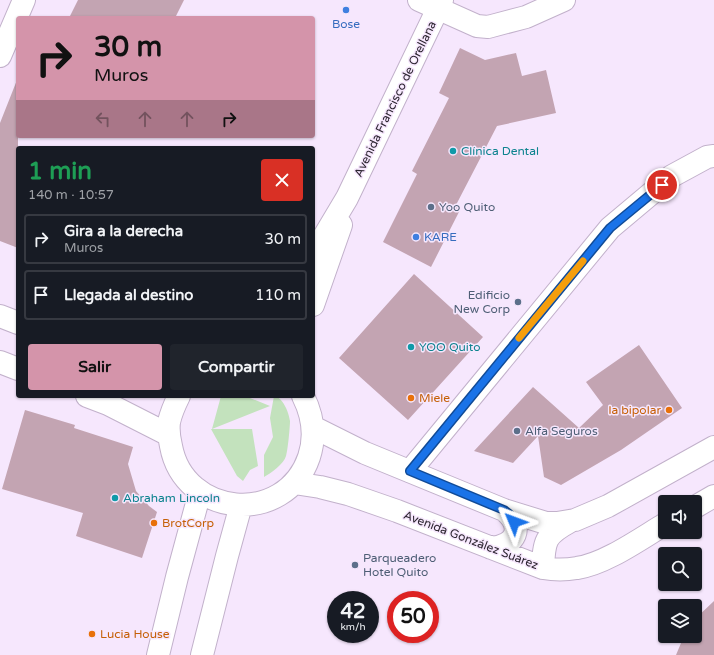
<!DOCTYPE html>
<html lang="es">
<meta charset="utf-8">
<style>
:root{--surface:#171b24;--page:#20242c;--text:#f1f3f6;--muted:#9ea1a6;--line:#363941;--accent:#d494aa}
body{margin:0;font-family:"Varela Round",sans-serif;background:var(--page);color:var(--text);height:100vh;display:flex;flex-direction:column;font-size:15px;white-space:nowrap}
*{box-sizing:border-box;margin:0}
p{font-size:13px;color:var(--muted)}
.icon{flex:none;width:22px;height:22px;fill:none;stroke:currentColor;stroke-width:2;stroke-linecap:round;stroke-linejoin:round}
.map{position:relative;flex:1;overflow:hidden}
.drawer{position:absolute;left:16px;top:146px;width:299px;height:252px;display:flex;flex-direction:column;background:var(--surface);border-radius:4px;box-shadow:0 1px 3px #0004}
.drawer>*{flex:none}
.hud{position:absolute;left:16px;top:16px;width:299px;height:122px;border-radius:4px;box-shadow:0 1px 3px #0004;background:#d494aa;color:#111;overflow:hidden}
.buttons{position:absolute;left:658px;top:495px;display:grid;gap:8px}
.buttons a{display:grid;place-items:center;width:44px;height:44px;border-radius:4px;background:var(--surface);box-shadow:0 1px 3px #0004;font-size:20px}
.speed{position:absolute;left:327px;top:591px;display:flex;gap:8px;font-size:20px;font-weight:700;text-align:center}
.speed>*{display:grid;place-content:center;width:52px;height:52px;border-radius:50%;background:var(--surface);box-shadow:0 1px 3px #0004;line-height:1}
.speed small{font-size:10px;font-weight:400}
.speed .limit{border:6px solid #d22;background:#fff;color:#111}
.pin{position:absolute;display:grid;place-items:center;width:34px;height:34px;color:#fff;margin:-17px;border:2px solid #fff;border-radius:50%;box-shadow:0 1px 4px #0007}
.me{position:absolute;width:44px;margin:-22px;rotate:314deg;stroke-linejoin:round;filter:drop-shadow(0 0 3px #0008)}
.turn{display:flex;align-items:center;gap:14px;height:84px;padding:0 12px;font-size:18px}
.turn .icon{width:52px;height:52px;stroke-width:2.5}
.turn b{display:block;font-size:28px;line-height:34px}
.lanes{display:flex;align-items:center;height:38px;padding:0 12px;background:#0003;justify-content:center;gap:20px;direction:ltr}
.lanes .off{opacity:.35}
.round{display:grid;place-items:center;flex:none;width:42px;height:42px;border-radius:4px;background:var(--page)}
.head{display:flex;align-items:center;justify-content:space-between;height:68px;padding:0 12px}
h1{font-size:24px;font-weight:700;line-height:30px;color:#1e9e55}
.primary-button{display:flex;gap:8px;margin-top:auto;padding:8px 12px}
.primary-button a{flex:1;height:46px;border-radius:4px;background:var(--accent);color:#111;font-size:16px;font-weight:700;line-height:46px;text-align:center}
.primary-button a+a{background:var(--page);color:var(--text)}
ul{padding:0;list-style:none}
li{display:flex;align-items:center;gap:12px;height:50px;margin:0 8px 6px;padding:0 4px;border:2px solid var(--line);border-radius:4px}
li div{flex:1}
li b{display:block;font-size:15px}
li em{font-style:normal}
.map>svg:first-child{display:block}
.green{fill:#c3e2bd}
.building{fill:#c3a4b2}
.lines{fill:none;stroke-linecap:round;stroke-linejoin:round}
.street-casing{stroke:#c2b1cb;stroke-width:24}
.secondary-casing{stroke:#c2b1cb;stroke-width:24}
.street{stroke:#fff;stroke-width:22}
.secondary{stroke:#fff;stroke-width:22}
.route-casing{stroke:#114b97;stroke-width:10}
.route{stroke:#1a73e8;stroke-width:7}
.slow{stroke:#f59e0b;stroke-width:7}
.shop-dot{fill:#3f7fe0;stroke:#f6e7fd;stroke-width:1.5}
.culture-dot{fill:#0f9aa8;stroke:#f6e7fd;stroke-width:1.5}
.service-dot{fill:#5c6f8a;stroke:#f6e7fd;stroke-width:1.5}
.food-dot{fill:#e8710a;stroke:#f6e7fd;stroke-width:1.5}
.labels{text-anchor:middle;stroke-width:3;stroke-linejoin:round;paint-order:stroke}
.shop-label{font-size:12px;fill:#366cbe;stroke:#f6e7fd}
.street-label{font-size:12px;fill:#2c2530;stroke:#f6e7fd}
.culture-label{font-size:12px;fill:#0d838f;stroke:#f6e7fd;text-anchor:start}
.service-label{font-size:12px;fill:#4e5e75;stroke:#f6e7fd;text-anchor:start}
.food-label{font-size:12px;fill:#c56008;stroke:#f6e7fd;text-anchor:start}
</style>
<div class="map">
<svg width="714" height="655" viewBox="0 0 714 655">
<rect width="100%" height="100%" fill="#f6e7fd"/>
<path class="green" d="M 221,396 L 245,396 L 270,406 L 212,429 Z
M 274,396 C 283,397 289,413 290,421 C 290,426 288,450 286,456 C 284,464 271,473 264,477 L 264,455 L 273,437 L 270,418 Z
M 211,429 L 252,429 L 258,466 L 250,470 L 243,481 L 237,476 Z"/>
<path class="building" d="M 78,0 L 184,0 L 175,18 L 69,18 Z
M 460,48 L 485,60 L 516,53 L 522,76 L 546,70 L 556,113 L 497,126 L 456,205 L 461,208 L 431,267 L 383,242 L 417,174 L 412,171 L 449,98 L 439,93 Z
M 17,80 L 18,80 L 18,248 L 0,241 L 0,123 Z
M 414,274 L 483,337 L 408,420 L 339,358 Z
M 639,345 L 682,408 L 621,450 L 561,485 L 544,477 L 538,436 L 513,463 L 474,451 L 533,387 L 579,428 L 603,405 L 586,382 Z
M 25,410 L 75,425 L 74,428 L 133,447 L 128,464 L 136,491 L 149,506 L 157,512 L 142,558 L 76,536 L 83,513 L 2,489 Z
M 714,601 L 714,655 L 676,655 L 684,636 L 695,636 L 695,619 Z"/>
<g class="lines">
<g class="street-casing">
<path id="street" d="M 419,0 L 477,26 L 488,27 L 526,17 L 564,0
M 0,56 L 24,0
M 410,471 L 610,228 L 672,176 L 707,157 L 714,156"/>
</g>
<g class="secondary-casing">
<path id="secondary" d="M 313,255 L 347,198 L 442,0
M 313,305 L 341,225
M 0,316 L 18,323
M 0,362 L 18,369
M 87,396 L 108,404 L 169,435
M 179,396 C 175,404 171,413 169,422 C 168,430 169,438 171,446 C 184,517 285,527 309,457 C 316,436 313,416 303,396
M 313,427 L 365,453 L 504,510 L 546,523 L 557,523 L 575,520 L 608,506 L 714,447
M 294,483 L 320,487 L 348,494 L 397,511 L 543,568 C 555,570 565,570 577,568 C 605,564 640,539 665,524
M 695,507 L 714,496
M 491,548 C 516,546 525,527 504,510
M 543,568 C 544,541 545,535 569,522
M 158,655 L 177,577 L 200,492
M 202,655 L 227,556 L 241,505"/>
</g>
<use href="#street" class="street"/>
<use href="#secondary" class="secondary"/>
</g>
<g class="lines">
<g class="route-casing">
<path id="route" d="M 514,522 L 509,514 L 504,510 L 410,471 L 610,228 L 662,185"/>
</g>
<use href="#route" class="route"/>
<path class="slow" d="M 519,338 L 583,261"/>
</g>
<g class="shop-dot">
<circle cx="346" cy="10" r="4"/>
<circle cx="416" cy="237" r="4"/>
</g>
<g class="culture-dot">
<circle cx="453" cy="151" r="4"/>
<circle cx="411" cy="347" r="4"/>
<circle cx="115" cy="498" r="4"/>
</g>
<g class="service-dot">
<circle cx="431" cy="207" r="4"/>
<circle cx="518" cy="302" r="4"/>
<circle cx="517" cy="431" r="4"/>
<circle cx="355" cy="565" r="4"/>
</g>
<g class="food-dot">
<circle cx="411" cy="398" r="4"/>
<circle cx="669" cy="410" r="4"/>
<circle cx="154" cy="523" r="4"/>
<circle cx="92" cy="634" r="4"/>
</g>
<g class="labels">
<g class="shop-label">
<text x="346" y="28">Bose</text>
<text x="424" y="241" text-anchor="start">KARE</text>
</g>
<g class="street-label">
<text transform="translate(395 99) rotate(-64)" y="4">Avenida Francisco de Orellana</text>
<text transform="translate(471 540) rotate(21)" y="4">Avenida González Suárez</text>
</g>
<g class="culture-label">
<text x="461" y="155">Clínica Dental</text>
<text x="419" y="351">YOO Quito</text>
<text x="123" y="502">Abraham Lincoln</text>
</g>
<g class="service-label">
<text x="439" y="211">Yoo Quito</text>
<text x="510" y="299" text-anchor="end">Edificio<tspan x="510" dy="14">New Corp</tspan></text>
<text x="525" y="435">Alfa Seguros</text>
<text x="363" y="562">Parqueadero<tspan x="363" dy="14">Hotel Quito</tspan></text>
</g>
<g class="food-label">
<text x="419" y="402">Miele</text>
<text x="661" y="414" text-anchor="end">la bipolar</text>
<text x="162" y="527">BrotCorp</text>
<text x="100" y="638">Lucia House</text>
</g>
</g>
</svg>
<div class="buttons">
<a><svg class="icon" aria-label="sound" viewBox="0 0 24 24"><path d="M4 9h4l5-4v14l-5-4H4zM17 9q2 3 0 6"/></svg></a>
<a><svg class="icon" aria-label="search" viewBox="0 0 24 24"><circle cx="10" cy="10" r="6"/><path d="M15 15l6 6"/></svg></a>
<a><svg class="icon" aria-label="layers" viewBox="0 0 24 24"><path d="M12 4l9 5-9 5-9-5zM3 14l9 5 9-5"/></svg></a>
</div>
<div class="speed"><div>42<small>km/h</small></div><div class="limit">50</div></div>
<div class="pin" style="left:662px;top:185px;background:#d93025"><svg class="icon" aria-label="arrive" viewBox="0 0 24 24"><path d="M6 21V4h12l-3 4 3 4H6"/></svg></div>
<svg class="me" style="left:514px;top:522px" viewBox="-20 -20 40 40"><path d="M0-17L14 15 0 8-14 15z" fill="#1a73e8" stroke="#fff" stroke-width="4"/></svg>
<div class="hud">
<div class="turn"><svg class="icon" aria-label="right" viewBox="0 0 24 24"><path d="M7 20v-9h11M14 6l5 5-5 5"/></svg><div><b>30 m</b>Muros</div></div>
<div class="lanes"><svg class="icon off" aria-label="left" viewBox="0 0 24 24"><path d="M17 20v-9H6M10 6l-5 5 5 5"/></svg><svg class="icon off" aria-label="ahead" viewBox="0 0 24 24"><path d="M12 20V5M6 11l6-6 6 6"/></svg><svg class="icon off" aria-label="ahead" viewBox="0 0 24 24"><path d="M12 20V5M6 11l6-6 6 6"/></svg><svg class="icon" aria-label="right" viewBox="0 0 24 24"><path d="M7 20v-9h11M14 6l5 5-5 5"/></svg></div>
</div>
<section class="drawer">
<div class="head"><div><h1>1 min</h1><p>140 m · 10:57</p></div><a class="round" style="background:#d93025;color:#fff"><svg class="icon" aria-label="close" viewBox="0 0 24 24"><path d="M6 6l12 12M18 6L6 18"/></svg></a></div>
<ul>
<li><svg class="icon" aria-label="right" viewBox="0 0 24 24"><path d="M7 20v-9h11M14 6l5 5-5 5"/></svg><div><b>Gira a la derecha</b><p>Muros</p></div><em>30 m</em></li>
<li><svg class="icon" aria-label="arrive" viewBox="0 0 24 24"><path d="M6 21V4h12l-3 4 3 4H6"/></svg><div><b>Llegada al destino</b></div><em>110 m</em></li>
</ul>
<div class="primary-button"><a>Salir</a><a>Compartir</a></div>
</section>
</div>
